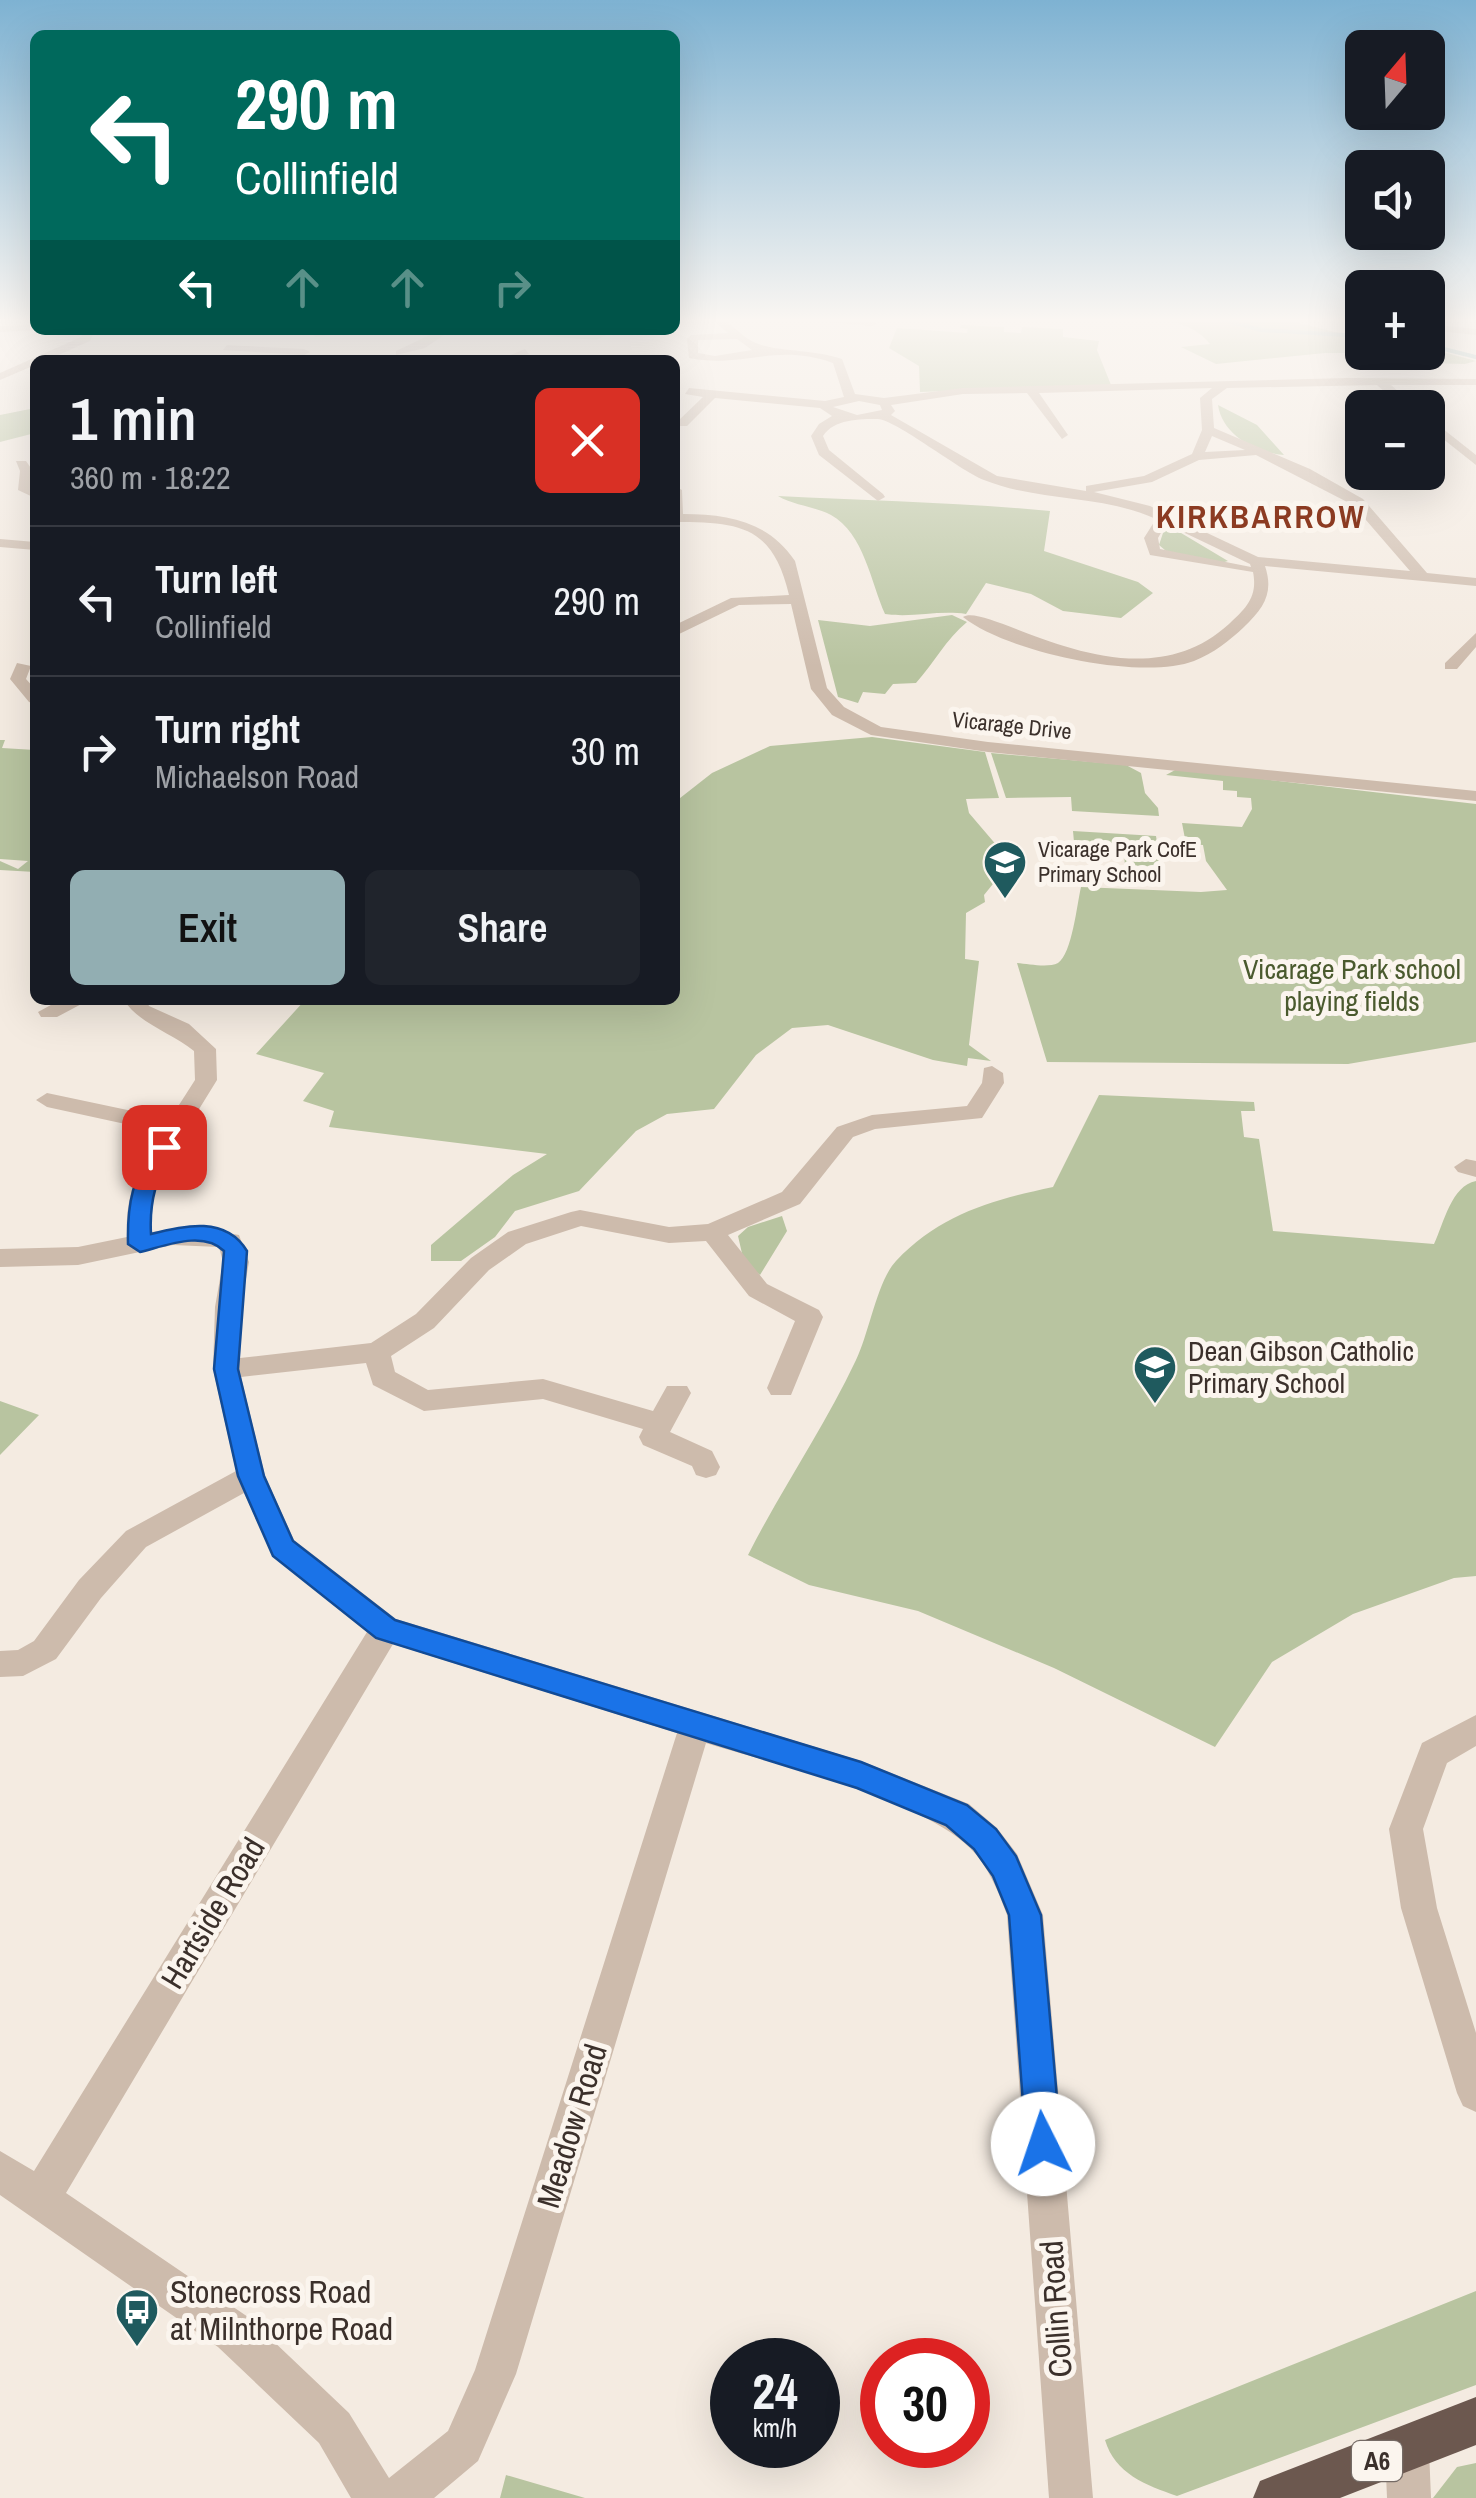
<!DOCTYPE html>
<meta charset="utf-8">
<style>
:root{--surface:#171b24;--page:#20242c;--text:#f1f3f6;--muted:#9ea1a6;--line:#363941;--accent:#92aeb2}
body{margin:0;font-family:"Archivo Narrow",sans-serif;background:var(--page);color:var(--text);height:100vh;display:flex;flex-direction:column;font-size:38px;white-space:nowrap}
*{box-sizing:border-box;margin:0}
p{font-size:32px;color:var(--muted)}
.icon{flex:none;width:55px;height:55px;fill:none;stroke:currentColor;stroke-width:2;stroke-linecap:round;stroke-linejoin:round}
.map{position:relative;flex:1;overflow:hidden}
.panel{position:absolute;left:30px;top:355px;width:650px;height:650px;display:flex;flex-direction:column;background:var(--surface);border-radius:15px;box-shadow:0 10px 40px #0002}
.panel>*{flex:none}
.banner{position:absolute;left:30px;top:30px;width:650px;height:305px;border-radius:15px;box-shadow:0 10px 40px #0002;background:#00695c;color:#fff;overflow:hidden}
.needle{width:65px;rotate:19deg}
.tools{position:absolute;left:1345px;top:30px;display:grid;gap:20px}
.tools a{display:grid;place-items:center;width:100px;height:100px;border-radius:15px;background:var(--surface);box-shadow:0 10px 40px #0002;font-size:50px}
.speed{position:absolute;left:710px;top:2338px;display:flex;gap:20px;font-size:50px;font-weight:700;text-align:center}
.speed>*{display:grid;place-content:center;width:130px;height:130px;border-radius:50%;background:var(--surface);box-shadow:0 10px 40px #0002;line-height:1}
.speed small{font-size:25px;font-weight:400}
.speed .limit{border:15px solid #d22;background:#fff;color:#111}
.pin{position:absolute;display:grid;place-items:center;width:85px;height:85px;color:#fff;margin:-42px;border-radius:20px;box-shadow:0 5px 15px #0006}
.me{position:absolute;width:110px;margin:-55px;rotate:356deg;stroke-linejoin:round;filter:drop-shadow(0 0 8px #0008)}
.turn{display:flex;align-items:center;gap:35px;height:210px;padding:0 40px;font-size:45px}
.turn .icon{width:130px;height:130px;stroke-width:2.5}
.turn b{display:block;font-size:70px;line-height:85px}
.lanes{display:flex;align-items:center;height:95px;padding:0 40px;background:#0003;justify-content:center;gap:50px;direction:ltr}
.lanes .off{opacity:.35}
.round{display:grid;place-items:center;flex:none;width:105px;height:105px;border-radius:15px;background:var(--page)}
.summary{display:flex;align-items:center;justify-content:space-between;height:170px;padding:0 40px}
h1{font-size:60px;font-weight:600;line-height:75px}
.primary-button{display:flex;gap:20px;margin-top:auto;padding:20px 40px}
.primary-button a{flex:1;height:115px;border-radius:15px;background:var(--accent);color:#111;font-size:40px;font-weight:600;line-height:115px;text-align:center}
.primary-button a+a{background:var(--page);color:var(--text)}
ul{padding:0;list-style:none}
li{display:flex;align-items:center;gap:30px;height:150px;padding:0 40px;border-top:2px solid var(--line)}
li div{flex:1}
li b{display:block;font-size:38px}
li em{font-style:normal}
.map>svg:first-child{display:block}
.green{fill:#b8c4a0}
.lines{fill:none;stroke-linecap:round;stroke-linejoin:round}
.stream{stroke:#7fb0b2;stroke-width:4}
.minor{fill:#cdbbac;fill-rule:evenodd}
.trunk{fill:#6c584f;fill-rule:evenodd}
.route{fill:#1a73e8;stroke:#114b97;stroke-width:2.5}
.labels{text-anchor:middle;stroke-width:10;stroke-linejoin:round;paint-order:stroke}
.far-street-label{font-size:22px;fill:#3b302b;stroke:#fbf5ee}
.far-poi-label{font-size:22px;fill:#3b302b;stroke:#fbf5ee;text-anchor:start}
.shield{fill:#fbf5ee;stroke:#756b66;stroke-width:2.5}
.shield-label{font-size:25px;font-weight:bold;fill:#3b302b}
.park-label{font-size:28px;fill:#4a5a2e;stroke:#fbf5ee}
.poi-label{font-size:28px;fill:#3b302b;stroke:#fbf5ee;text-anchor:start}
.far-district-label{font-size:32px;font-weight:bold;letter-spacing:2.5px;fill:#8c3b22;stroke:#fbf5ee}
.near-street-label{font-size:32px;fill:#3b302b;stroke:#fbf5ee}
.near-poi-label{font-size:32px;fill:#3b302b;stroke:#fbf5ee;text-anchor:start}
</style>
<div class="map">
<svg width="1476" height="2498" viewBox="0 0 1476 2498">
<rect width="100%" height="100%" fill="#f4ebe1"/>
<path class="green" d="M 1127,317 L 1275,317 L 1355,337 L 1362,345 L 1362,352 L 1428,352 L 1428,348 L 1476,361 L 1465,364 L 1382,362 L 1356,353 L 1325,353 L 1216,364 L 1181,347 L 1210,344 C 1192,320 1156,318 1127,317 Z
M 961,325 L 1004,327 L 1004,332 L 1021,333 L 1022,327 L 1063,329 L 1063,337 L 1099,341 L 1097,350 L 1111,385 L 920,392 L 919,366 L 889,348 L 897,328 L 967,333 L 968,329 L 960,328 Z
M 1218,405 L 1257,425 L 1284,455 C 1255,453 1222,434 1218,405 Z
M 35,408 L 35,433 L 0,442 L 0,415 Z
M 778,496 C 869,501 959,502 1050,511 L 1044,551 L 1138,582 L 1153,593 L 1121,618 L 1063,611 L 1031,594 L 986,583 L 966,614 C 938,610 913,618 885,614 C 871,583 864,533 831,515 C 814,506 795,506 778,496 Z
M 1166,524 L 1228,561 L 1221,563 L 1166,551 L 1159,545 Z
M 952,615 L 967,622 C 946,639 934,663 916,683 L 893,684 L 885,694 L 863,692 L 858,703 L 838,697 L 818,620 L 870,626 Z
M 872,737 L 985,752 L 999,798 L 966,799 L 969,813 L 998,847 L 997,879 L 984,895 L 985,902 L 966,913 L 965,959 L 979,961 L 969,1045 L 991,1061 L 968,1058 L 967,1066 L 933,1060 L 828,1025 L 792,1028 L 756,1055 L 714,1109 L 667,1114 L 636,1131 L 579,1191 L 515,1211 L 495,1237 L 461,1261 L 431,1261 L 431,1245 L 513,1175 L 547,1154 L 329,1127 L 334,1111 L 303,1101 L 324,1073 L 256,1054 L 305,1000 L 675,1000 L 675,802 L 712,773 L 770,746 Z
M 0,740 L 5,740 L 2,748 L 35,750 L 35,872 L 0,870 L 0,861 L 18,869 L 28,861 L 0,859 Z
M 991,753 L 1126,765 L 1141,773 L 1145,793 L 1158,808 L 1159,816 L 1072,811 L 1071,797 L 1006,798 Z
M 1177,769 L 1476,804 L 1476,1042 L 1348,1064 L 1047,1062 L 1017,963 C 1029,964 1048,968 1058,963 C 1072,954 1077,904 1081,887 L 1201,892 L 1227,890 L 1206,861 L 1203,845 L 1186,844 L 1182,823 L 1242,827 L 1252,809 L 1251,798 L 1237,797 L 1237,791 L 1223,790 L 1223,781 L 1166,775 Z
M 1073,831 L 1156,836 L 1163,882 L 1145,881 L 1143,866 L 1125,865 L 1123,844 L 1074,842 Z
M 1099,1095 L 1254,1102 L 1255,1111 L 1241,1111 L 1244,1137 L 1259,1139 L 1273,1231 L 1434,1244 C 1444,1223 1451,1186 1476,1181 L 1476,1576 L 1454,1578 L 1353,1614 L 1272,1662 L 1215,1747 L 1054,1668 L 918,1611 L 809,1585 L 748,1555 C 782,1488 824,1428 856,1360 C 869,1334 877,1281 896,1261 C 941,1214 992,1200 1053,1187 Z
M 782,1216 L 787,1231 L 760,1275 L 744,1262 L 738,1236 L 748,1227 Z
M 0,1401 L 39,1415 L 0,1455 Z
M 1476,2291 L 1476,2385 L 1177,2496 C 1146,2485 1115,2474 1105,2440 Z
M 1476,2463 L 1476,2498 L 1433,2498 L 1457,2467 Z
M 506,2475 L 585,2498 L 500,2498 Z"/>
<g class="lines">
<path class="stream" d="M 1215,317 L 1261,330 L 1362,336
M 1428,345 L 1476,357"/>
<path class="minor" d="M 709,317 C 730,317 738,336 756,343 C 777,352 815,349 842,359 L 855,394 L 884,398 L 963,388 L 1347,378 L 1476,379 L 1476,385 L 1391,385 L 1417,408 L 1403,408 L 1377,385 L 1227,388 L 1212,399 L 1214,428 L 1310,469 L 1363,499 L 1427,573 L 1476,578 L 1476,586 L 1265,566 C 1274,593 1264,608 1244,627 C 1229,641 1214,653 1194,661 C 1141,681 1006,652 963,617 C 988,600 1132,713 1229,624 C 1246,608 1258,597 1253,572 L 1150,555 L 1144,538 L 1156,519 C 1101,494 1039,502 984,480 C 959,470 896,420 878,419 C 859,419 834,419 823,436 L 829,450 L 883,494 L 885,497 L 878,501 L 819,455 L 811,436 L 819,424 L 832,416 L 820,408 L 715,398 L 687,426 L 679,426 L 679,420 L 703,397 L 685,394 L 689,388 L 825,401 L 844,397 L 833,363 C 775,342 743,369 689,358 L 687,339 L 691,335 L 728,333 ZM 737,339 L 752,350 L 715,356 L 698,353 L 698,340 ZM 1212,388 L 1200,398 L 1202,430 L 1192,454 L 1144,476 L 1086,486 L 1086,491 L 997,476 L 891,415 L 895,411 L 891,405 L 963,394 L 1027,393 L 1062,439 L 1068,435 L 1039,393 ZM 859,401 L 880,405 L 882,410 L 857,415 L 833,407 ZM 1212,436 L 1245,450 L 1205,452 ZM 1256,455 L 1353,505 L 1410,571 L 1258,557 L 1150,506 L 1094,492 L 1152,482 L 1199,460 ZM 1166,524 L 1250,564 L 1251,567 L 1160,549 L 1158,538 Z
M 823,317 L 872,320 L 877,323 L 872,326 L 827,322 Z
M 1428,324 L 1476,329 L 1476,335 L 1428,330 Z
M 35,325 L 39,330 L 0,332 L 0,326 Z
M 85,330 L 95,330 L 90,341 L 47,360 L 35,360 L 35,365 L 0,380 L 0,373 L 81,337 Z
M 325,330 L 369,330 L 316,337 L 311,334 Z
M 425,330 L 492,330 L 447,333 L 425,348 L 396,355 L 396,351 L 434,333 Z
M 602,330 L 616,330 L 596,340 L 546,336 Z
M 227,345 L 304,349 L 310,352 L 304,355 L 223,350 Z
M 525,349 L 529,354 L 501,360 L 503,358 Z
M 1428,417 L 1476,455 L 1476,465 L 1428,427 Z
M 16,461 L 26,461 L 33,471 L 35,498 L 18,490 L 20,471 Z
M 675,486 L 682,490 L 683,514 C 729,514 769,522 795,561 L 827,688 L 844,707 L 881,727 L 988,742 L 1476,791 L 1476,801 L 988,752 L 871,735 L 832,715 L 811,689 L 791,604 L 739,605 L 675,636 L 675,625 L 731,598 L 789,595 C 773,526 740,522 675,522 Z
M 0,539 L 35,542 L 35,550 L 0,547 Z
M 1476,633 L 1476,647 L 1457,669 L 1445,669 L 1445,663 Z
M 17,663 L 31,666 L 26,679 L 35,689 L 35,704 L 29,702 L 10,679 Z
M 60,1000 L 89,1000 L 57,1017 L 41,1017 L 38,1012 Z
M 124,1000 L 146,1000 L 149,1006 L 189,1024 L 216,1049 L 217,1080 L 164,1166 L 150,1205 L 152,1232 L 192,1227 L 239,1235 L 249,1262 L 241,1307 L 240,1358 L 371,1343 L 416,1314 L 471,1258 L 508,1232 L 571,1212 L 580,1210 L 669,1227 L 708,1224 L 782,1192 L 837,1127 L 872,1115 L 967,1106 L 982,1083 L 984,1068 L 992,1066 L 1003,1073 L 1004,1083 L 982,1118 L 875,1129 L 853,1137 L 800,1204 L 728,1235 L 767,1284 L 819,1310 L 823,1317 L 791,1395 L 771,1395 L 767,1388 L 795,1321 L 749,1296 L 706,1241 L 669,1243 L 581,1226 L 526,1244 L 489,1270 L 434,1328 L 391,1356 L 395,1372 L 428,1390 L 543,1379 L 653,1411 L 667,1386 L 687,1386 L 691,1393 L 670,1432 L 712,1451 L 720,1467 L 716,1475 L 706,1478 L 696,1475 L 692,1466 L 643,1445 L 639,1437 L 643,1429 L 543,1399 L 424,1411 L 373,1385 L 366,1363 L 241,1377 L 265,1476 L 294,1540 L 396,1619 L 861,1761 L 969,1804 L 997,1828 L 1017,1854 L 1043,1915 L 1093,2498 L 1049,2498 L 1007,1915 C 998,1891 989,1867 970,1848 C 919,1798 777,1765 706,1743 L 516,2374 L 478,2461 L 434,2498 L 351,2498 L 319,2443 L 218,2347 L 0,2195 L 0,2151 L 34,2171 L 367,1632 L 273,1556 L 244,1493 L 146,1547 L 101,1598 L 56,1659 L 23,1676 L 0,1677 L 0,1651 L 18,1650 L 34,1641 L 79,1580 L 126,1531 L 236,1471 L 213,1369 L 215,1307 L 223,1262 L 219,1247 L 173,1245 L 78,1265 L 0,1267 L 0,1249 L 78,1247 L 127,1237 C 125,1192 138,1169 162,1132 L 47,1107 L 36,1100 L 47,1093 L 170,1119 L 195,1080 L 194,1051 C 172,1033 138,1023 124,1000 ZM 393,1644 L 677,1733 L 475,2370 L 448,2431 L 389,2478 L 349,2413 L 248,2317 L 66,2193 Z
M 1466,1159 L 1476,1161 L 1476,1177 L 1458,1172 L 1454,1167 Z
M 1476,1715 L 1476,1746 L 1447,1763 L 1423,1829 L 1437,1908 L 1476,2033 L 1476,2112 L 1463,2106 L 1457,2093 L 1401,1908 L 1389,1829 L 1422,1743 Z
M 1407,2428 L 1422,2435 L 1429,2450 L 1431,2498 L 1387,2498 L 1385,2450 L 1392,2435 Z"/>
<path class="trunk" d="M 1476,2397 L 1476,2445 L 1340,2498 L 1253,2498 L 1260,2481 Z"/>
</g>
<linearGradient id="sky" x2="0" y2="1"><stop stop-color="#7eb2d2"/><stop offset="0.48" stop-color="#faf6f2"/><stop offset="1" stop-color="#faf6f2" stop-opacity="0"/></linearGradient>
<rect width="1476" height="667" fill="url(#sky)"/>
<path class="route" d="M 164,1140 L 174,1147 C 157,1175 149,1201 151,1234 C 185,1225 226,1216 247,1251 L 238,1369 L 264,1476 L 293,1541 L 395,1620 L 861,1762 L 967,1805 L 996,1829 L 1016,1856 L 1041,1915 L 1061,2144 L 1056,2156 L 1043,2161 L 1031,2156 L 1026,2144 L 1009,1915 L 993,1876 L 974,1849 L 946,1825 L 857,1788 L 376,1638 L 273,1556 L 238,1476 L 214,1369 L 224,1251 C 203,1230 165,1246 140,1252 L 128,1244 C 127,1202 133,1178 156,1142 Z"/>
<defs>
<g id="school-pin" transform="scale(2.25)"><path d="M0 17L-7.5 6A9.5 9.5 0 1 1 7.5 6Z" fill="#1f5a5e" stroke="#fbf5ee"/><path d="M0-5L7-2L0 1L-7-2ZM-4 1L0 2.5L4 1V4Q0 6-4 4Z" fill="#fff"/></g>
<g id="bus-pin" transform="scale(2.25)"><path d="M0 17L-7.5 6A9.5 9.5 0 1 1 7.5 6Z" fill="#1f5a5e" stroke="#fbf5ee"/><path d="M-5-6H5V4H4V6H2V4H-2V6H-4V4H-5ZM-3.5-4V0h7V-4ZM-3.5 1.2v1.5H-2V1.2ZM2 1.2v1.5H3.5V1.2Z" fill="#fff"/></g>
</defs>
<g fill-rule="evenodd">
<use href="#school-pin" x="1005" y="862"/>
<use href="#school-pin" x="1155" y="1367"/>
<use href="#bus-pin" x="137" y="2310"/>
</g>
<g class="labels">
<g class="far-street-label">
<text transform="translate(1012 725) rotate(6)" y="8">Vicarage Drive</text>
</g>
<g class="far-poi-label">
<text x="1038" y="857">Vicarage Park CofE<tspan x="1038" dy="25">Primary School</tspan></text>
</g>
<rect class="shield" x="1352" y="2441" width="50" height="40" rx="8"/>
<g class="shield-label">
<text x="1377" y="2470">A6</text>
</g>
<g class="park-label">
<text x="1352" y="979">Vicarage Park school<tspan x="1352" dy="32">playing fields</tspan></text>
</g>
<g class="poi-label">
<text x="1188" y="1361">Dean Gibson Catholic<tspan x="1188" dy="32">Primary School</tspan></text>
</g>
<g class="far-district-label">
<text x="1261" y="528">KIRKBARROW</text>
</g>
<g class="near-street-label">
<text transform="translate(213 1913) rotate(-59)" y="11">Hartside Road</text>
<text transform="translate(572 2126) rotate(-73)" y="11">Meadow Road</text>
<text transform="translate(1056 2309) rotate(-94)" y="11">Collin Road</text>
</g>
<g class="near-poi-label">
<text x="170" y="2303">Stonecross Road<tspan x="170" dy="37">at Milnthorpe Road</tspan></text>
</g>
</g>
</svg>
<div class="tools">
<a><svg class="needle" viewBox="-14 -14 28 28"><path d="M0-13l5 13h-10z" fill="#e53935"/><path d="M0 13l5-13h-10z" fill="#9ea1a6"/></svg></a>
<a><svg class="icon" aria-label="sound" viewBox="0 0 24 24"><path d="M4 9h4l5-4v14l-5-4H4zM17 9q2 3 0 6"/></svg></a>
<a>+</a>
<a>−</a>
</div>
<div class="speed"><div>24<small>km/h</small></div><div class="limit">30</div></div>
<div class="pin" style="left:164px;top:1147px;background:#d93025"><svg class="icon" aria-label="arrive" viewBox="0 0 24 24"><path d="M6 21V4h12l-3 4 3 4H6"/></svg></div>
<svg class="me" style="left:1043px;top:2144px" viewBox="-20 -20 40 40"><circle r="19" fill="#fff"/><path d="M0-13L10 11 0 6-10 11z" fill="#1a73e8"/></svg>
<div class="banner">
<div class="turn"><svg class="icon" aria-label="left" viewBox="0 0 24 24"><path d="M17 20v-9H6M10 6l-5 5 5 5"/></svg><div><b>290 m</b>Collinfield</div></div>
<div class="lanes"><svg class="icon" aria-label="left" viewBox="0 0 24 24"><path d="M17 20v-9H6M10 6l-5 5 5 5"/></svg><svg class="icon off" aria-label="ahead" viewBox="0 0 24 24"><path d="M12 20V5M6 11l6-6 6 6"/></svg><svg class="icon off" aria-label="ahead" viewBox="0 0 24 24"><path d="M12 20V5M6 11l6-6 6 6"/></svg><svg class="icon off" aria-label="right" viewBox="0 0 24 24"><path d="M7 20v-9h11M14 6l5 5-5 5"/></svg></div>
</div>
<section class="panel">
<div class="summary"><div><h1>1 min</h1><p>360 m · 18:22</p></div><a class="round" style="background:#d93025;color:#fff"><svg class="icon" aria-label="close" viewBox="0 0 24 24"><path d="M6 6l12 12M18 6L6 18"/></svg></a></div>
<ul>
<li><svg class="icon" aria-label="left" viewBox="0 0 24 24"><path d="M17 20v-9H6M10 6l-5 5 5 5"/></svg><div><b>Turn left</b><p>Collinfield</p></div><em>290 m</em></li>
<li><svg class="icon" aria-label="right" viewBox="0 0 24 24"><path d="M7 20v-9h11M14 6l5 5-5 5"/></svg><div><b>Turn right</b><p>Michaelson Road</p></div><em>30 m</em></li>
</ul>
<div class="primary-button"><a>Exit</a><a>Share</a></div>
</section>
</div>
